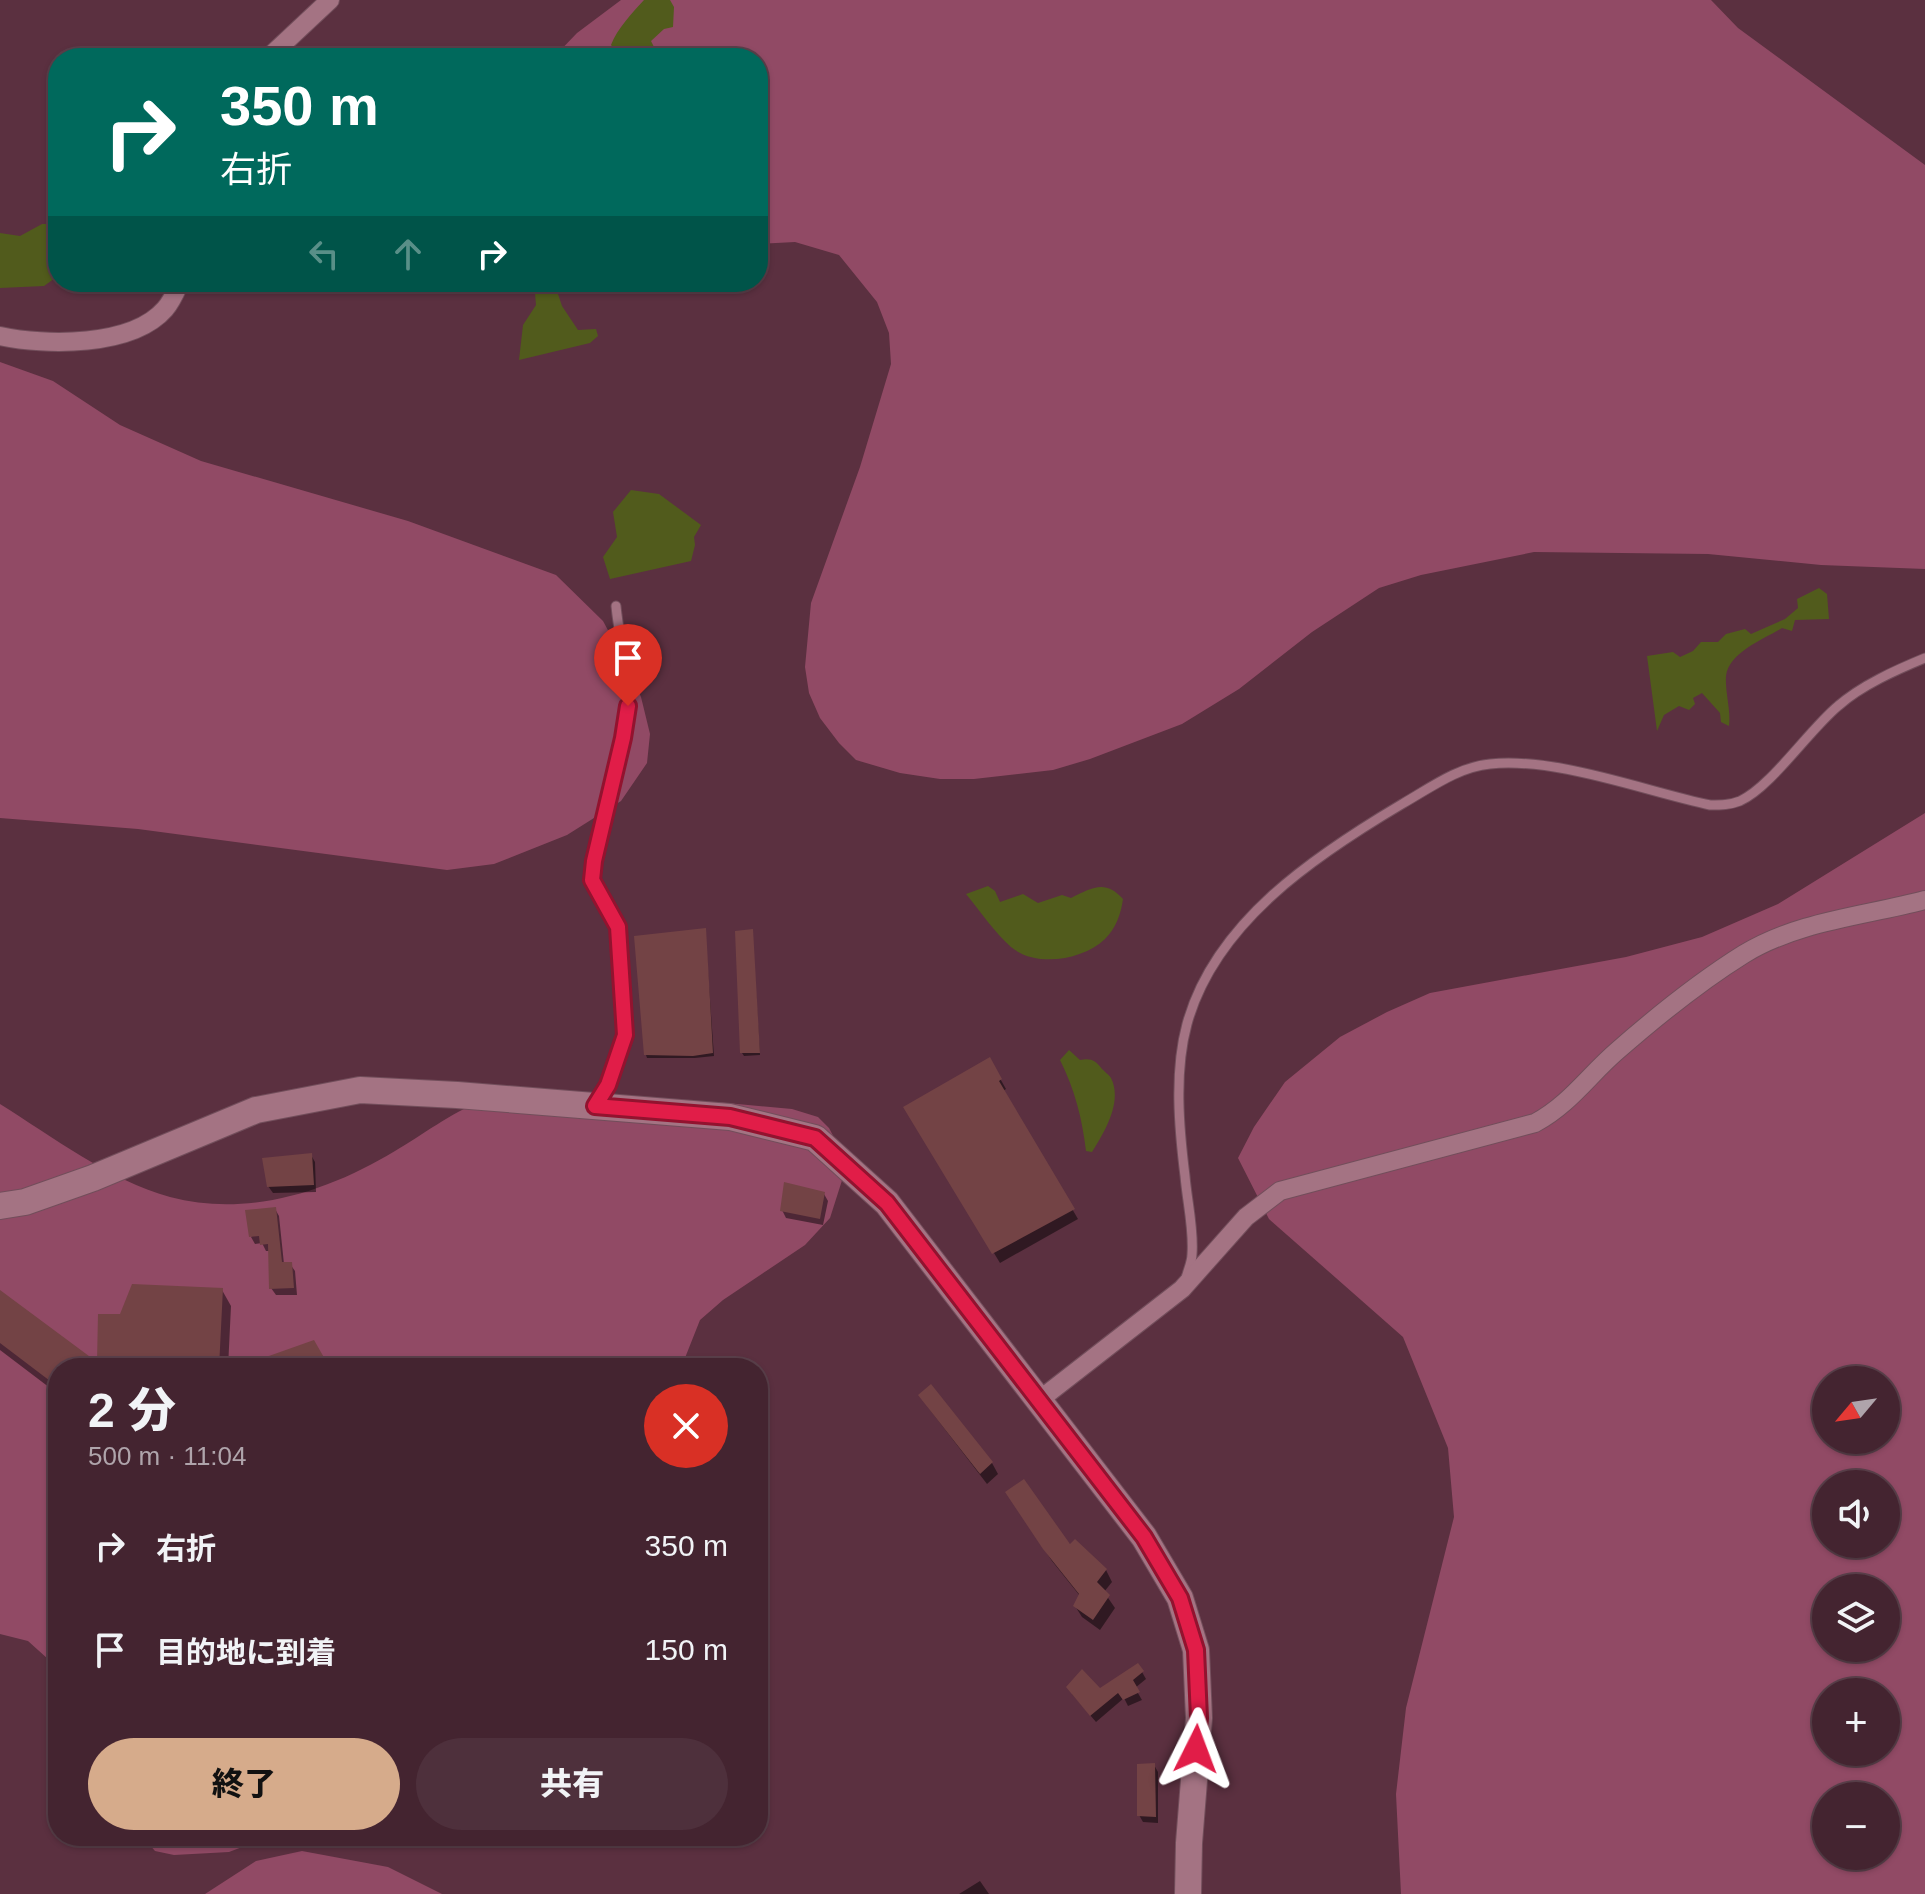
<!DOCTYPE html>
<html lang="ja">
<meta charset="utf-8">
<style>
:root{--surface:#442430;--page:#4e303c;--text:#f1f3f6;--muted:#afa4ab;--line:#5c414c;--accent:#d6ab8b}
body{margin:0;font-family:Arial,"Noto Sans JP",sans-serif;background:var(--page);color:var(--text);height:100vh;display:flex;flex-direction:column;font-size:30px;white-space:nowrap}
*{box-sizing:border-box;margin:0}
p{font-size:26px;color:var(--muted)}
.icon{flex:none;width:44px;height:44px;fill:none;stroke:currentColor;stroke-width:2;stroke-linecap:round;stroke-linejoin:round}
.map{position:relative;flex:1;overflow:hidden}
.side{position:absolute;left:48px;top:1358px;width:720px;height:488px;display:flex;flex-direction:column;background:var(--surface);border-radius:32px;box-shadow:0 2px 6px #0004,0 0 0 2px var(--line)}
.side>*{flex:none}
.guide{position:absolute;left:48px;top:48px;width:720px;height:244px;border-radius:32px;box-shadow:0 2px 6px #0004,0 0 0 2px var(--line);background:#00695c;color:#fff;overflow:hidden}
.needle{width:52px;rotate:241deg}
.buttons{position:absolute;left:1812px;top:1366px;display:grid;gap:16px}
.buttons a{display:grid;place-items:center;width:88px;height:88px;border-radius:50%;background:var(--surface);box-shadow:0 2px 6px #0004,0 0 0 2px var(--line);font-size:40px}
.pin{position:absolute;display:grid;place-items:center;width:68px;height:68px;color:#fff;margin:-82px -34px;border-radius:50% 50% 50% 0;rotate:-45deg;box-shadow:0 0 8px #0007}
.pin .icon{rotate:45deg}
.me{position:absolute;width:88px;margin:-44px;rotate:3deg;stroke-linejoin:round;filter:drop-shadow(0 0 6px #0008)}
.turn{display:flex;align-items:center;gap:28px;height:168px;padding:0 40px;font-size:36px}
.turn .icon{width:104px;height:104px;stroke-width:2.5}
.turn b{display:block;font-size:56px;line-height:68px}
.lanes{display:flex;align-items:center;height:76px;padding:0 40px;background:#0003;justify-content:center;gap:40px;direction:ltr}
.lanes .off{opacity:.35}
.round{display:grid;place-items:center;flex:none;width:84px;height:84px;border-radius:42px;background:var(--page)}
.summary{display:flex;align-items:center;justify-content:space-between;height:136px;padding:0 40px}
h1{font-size:48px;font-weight:800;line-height:60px}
.action{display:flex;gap:16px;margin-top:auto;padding:16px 40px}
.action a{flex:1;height:92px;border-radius:48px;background:var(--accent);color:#111;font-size:32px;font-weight:800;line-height:92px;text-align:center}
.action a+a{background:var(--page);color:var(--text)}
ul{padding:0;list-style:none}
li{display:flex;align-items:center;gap:24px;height:104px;padding:0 40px}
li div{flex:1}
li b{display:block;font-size:30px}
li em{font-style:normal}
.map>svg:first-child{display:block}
.green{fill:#914a65;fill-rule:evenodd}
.water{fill:#515b1c}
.shadow{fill:#0007}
.building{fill:#734345}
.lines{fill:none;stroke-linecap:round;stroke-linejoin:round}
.lane-casing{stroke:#724e5b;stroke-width:11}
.street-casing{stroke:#724e5b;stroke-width:20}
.secondary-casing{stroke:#724e5b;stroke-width:28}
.lane{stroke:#a47383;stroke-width:9}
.street{stroke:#a47383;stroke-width:18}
.secondary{stroke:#a47383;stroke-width:26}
.route-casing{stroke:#92132f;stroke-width:20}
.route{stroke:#e11d48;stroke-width:14}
</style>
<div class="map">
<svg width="1925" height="1894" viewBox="0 0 1925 1894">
<rect width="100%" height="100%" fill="#5b3040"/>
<path class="green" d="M 621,0 L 1711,0 L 1738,28 L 1925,165 L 1925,569 L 1821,565 L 1708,554 L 1534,552 L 1421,575 L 1379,588 L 1312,632 L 1239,689 L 1182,724 L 1090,759 L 1053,770 L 974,779 L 940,779 L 900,773 L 856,760 L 839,743 L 820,718 L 809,693 L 805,667 L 811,603 L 860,467 L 891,364 L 889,333 L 877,302 L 839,255 L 795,242 L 758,244 L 758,58 L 553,58 L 577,33 Z
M 0,362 L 53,381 L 120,425 L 201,461 L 408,521 L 556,575 L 603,621 L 629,669 L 641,697 L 650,734 L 647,763 L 621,801 L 567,835 L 494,864 L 447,870 L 138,829 L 0,818 Z
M 1925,813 L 1925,1894 L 1401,1894 L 1396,1794 L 1406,1708 L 1454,1517 L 1448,1448 L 1403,1337 L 1269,1219 L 1238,1158 L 1254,1127 L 1285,1082 L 1340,1037 L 1387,1012 L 1430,993 L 1626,957 L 1702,937 L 1778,904 ZM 1826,1380 L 1886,1380 L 1886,1440 L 1826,1440 ZM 1826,1484 L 1886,1484 L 1886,1544 L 1826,1544 ZM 1826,1588 L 1886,1588 L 1886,1648 L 1826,1648 ZM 1826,1692 L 1886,1692 L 1886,1752 L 1826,1752 ZM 1826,1796 L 1886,1796 L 1886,1856 L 1826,1856 Z
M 583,1100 L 716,1102 L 792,1109 L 818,1117 L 829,1128 L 840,1149 L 845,1171 L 830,1218 L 805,1245 L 723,1300 L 700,1320 L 681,1368 L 58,1368 L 58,1668 L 28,1641 L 0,1634 L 0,1104 C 53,1137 109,1180 170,1197 C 248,1218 329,1191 395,1151 C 421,1136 452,1112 480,1102 C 496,1097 561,1100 583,1100 Z
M 142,1836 L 271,1836 L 229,1852 L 174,1855 L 155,1851 Z
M 302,1851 L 388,1867 L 442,1894 L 205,1894 L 256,1861 Z"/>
<path class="water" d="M 644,0 L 670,0 L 674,7 L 673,27 L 664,29 L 651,41 L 655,49 L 666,49 L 668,56 L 622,58 L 611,45 C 617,29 632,13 644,0 Z
M 42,224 L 58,224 L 58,276 L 44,286 L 0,288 L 0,233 L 20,236 Z
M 534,282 L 554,282 L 562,306 L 578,330 L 596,329 L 598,336 L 590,343 L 519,360 L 523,325 L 536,305 Z
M 631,490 L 659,494 L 701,525 L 694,537 L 695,545 L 691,561 L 610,579 L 603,557 L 617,537 L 613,512 Z
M 1819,588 L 1827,594 L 1829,619 L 1795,620 L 1792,631 L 1782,628 C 1764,639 1729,652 1726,676 C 1725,693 1731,709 1729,726 L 1721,722 L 1720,713 L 1702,693 L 1693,698 L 1695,704 L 1689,710 L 1679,706 L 1664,715 L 1657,731 L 1647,656 L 1673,652 L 1680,657 L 1693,651 L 1701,642 L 1718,642 L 1726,634 L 1745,629 L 1751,634 L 1785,619 L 1798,608 L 1797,599 Z
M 988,886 L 995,891 L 1000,902 L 1023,894 L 1038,903 L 1062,895 L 1071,898 C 1092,888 1105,879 1123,899 C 1121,914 1116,928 1105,939 C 1083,960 1036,968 1011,947 C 994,932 980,911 966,894 Z
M 1069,1050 L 1080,1060 C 1091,1058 1095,1060 1102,1069 C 1104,1071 1109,1075 1111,1078 C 1123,1102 1104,1133 1092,1152 L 1086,1151 C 1082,1118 1075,1090 1060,1060 Z"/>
<path class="shadow" d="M 705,930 L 714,1056 L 695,1058 L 647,1058 L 646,1055 Z
M 752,931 L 760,1055 L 744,1056 L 742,1053 Z
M 989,1059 L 1006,1089 L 1003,1091 L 1078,1219 L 1000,1263 L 906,1107 Z
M 311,1155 L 315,1162 L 316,1192 L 273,1193 L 268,1186 Z
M 824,1194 L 828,1201 L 823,1225 L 786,1218 L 782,1210 Z
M 275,1209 L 279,1216 L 284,1264 L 290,1264 L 295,1271 L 297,1295 L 276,1295 L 271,1288 L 270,1251 L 266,1251 L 262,1243 L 255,1244 L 251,1237 Z
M 222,1290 L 231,1306 L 228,1368 L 58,1368 L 58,1394 L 0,1350 L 0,1292 L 99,1366 L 122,1316 Z
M 338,1363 L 341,1368 L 328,1368 Z
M 927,1406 L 992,1463 L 998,1474 L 987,1484 Z
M 1014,1504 L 1106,1570 L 1112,1582 L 1104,1592 L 1115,1608 L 1100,1630 L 1082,1617 L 1075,1606 L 1080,1596 L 1052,1561 Z
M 1142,1672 L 1146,1679 L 1135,1688 L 1142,1700 L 1128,1706 L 1124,1698 L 1096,1722 L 1072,1694 L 1100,1691 Z
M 1154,1765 L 1158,1772 L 1158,1823 L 1143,1822 L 1139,1815 Z
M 980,1881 L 989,1894 L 959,1894 Z"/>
<path class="building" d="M 706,928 L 713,1053 L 693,1056 L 644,1055 L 634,936 Z
M 753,929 L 760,1053 L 740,1053 L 735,931 Z
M 990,1057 L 1002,1079 L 999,1081 L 1075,1209 L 992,1254 L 903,1107 Z
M 312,1153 L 314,1185 L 267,1187 L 262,1158 Z
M 784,1182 L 825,1192 L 820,1219 L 780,1211 Z
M 276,1207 L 282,1262 L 292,1262 L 294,1288 L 269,1289 L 268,1244 L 260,1245 L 259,1236 L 249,1237 L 245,1210 Z
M 132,1284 L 223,1288 L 219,1368 L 58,1368 L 58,1387 L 0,1343 L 0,1290 L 97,1362 L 98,1314 L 120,1314 Z
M 314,1340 L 330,1368 L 241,1368 L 241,1366 Z
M 931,1384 L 993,1462 L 980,1474 L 918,1395 Z
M 1024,1479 L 1070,1544 L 1075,1539 L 1107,1569 L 1097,1582 L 1110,1595 L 1093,1620 L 1073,1606 L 1079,1594 L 1043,1549 L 1005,1492 Z
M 1138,1663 L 1144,1671 L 1133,1680 L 1140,1692 L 1123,1700 L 1118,1693 L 1090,1716 L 1066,1687 L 1082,1669 L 1100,1688 Z
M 1155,1763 L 1156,1817 L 1137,1816 L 1137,1764 Z"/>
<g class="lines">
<g class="lane-casing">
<path id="lane" d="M 598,1101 L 616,1066 L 625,1035 L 618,927 L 592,880 L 594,861 C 605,812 625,753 628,704 C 629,670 619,639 616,606
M 1186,1278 C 1188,1270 1192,1262 1192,1254 C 1194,1229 1187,1201 1185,1176 C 1179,1128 1174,1072 1187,1024 C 1215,922 1316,855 1402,804 C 1430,788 1458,767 1490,764 C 1557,757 1644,791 1710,805 C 1721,805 1730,805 1740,801 C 1771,787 1809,730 1838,706 C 1862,685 1896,670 1925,658"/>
</g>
<g class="street-casing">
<path id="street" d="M 268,58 L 330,0
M 0,336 C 45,346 132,347 165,309 C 172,301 176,291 180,282
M 1038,1401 L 1182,1289 L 1246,1217 L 1280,1191 L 1535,1123 C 1569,1105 1589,1075 1617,1051 C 1657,1016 1699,982 1744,954 C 1798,921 1865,916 1925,900"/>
</g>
<g class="secondary-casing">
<path id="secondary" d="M 0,1206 L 25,1202 L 93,1178 L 256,1110 L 360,1090 L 457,1095 L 730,1117 L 815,1138 L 887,1203 L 1144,1537 L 1180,1598 L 1196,1650 L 1199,1718 L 1189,1843 L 1188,1894"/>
</g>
<use href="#lane" class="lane"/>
<use href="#street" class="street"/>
<use href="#secondary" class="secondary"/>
</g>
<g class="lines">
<g class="route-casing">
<path id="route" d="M 628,706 L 623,738 L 594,861 L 592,880 L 618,927 L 625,1035 L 608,1085 L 595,1106 L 730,1117 L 815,1138 L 887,1203 L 1144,1537 L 1180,1598 L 1196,1650 L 1199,1718 L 1196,1749"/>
</g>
<use href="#route" class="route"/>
</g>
</svg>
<div class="buttons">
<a><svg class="needle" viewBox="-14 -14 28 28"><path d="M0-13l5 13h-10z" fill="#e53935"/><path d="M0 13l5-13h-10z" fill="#afa4ab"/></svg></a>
<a><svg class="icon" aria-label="sound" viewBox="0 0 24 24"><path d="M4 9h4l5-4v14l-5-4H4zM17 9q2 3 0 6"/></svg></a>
<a><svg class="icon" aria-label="layers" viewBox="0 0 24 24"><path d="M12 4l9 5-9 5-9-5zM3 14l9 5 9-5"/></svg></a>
<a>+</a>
<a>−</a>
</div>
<div class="pin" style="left:628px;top:706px;background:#d93025"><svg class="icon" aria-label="arrive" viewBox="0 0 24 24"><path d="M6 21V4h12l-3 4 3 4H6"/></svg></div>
<svg class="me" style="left:1196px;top:1749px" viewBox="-20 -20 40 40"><path d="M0-17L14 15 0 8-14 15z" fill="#e11d48" stroke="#fff" stroke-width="4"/></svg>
<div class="guide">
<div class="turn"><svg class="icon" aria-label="right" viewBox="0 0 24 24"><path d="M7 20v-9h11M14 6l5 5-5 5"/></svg><div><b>350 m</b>右折</div></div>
<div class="lanes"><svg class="icon off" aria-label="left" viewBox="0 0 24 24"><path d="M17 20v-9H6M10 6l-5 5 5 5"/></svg><svg class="icon off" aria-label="ahead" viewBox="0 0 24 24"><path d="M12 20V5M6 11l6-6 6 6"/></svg><svg class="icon" aria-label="right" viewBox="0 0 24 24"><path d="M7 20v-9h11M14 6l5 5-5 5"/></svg></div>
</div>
<section class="side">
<div class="summary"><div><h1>2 分</h1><p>500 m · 11:04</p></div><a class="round" style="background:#d93025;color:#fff"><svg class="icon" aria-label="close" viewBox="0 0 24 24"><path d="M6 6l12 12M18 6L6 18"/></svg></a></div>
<ul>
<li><svg class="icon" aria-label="right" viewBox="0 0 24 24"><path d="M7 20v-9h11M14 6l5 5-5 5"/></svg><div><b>右折</b></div><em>350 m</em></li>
<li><svg class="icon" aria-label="arrive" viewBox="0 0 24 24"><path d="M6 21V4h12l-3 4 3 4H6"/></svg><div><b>目的地に到着</b></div><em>150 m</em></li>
</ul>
<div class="action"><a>終了</a><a>共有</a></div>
</section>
</div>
